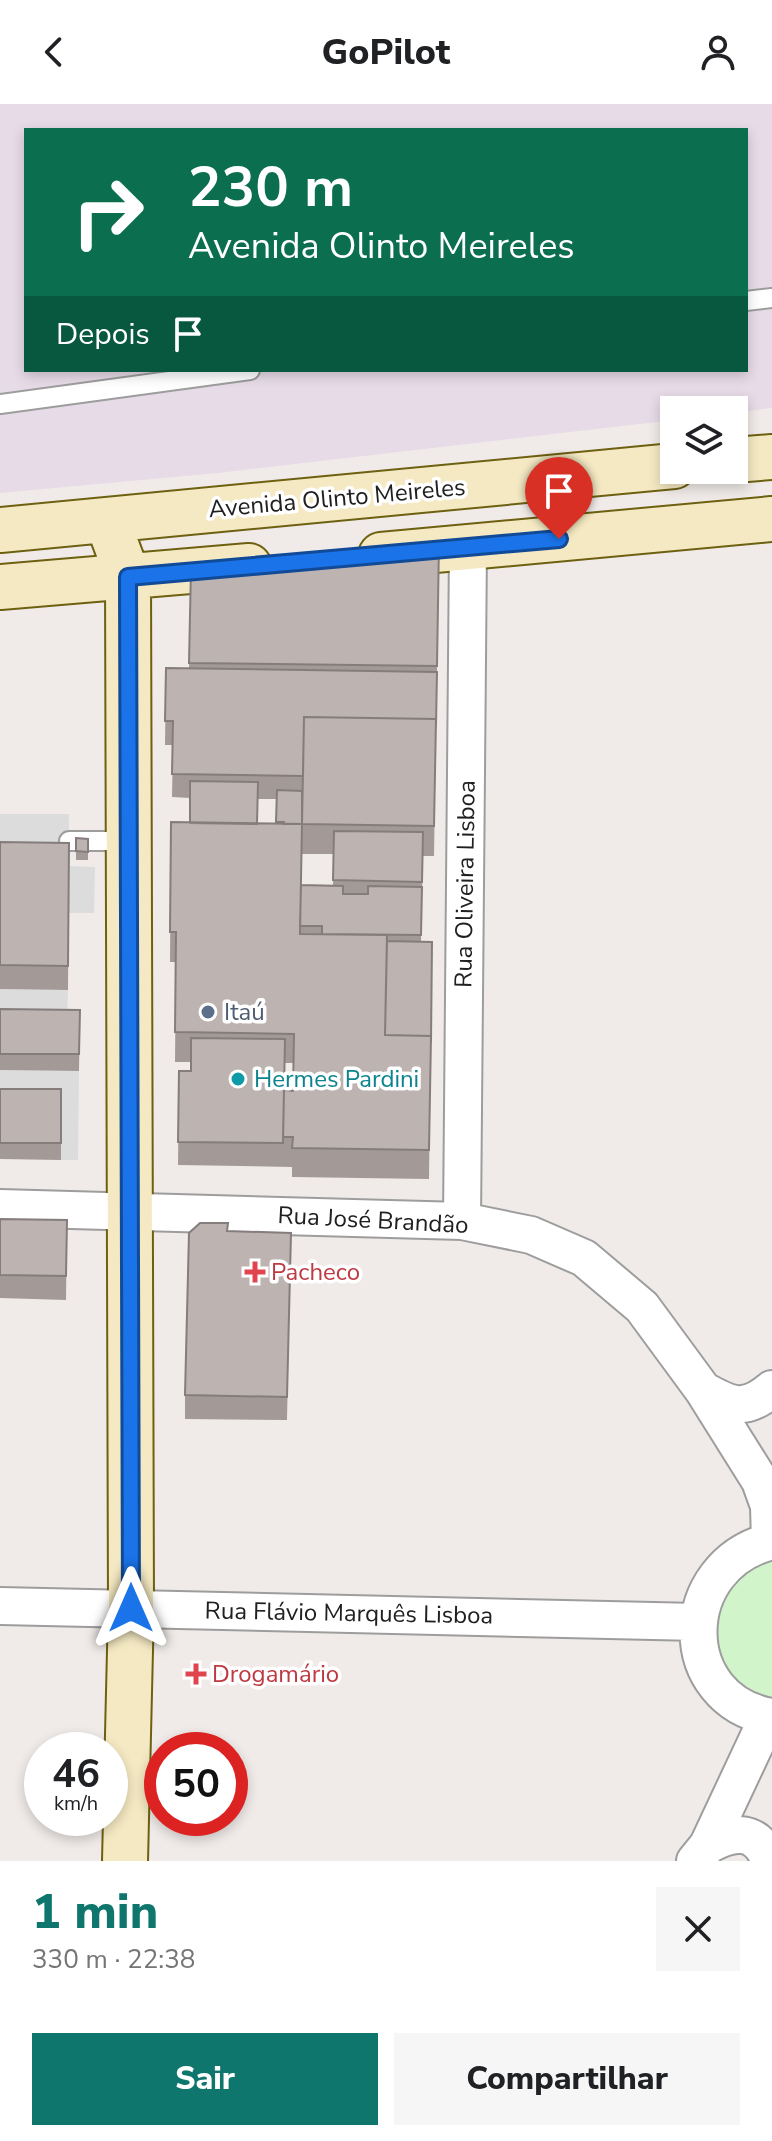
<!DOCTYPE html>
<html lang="pt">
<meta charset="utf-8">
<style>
:root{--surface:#fff;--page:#f6f6f6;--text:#202124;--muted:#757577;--accent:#0f766e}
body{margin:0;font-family:"Nunito Sans",sans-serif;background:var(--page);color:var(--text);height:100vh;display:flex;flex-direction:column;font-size:30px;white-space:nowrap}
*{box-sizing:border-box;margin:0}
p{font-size:26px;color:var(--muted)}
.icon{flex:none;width:44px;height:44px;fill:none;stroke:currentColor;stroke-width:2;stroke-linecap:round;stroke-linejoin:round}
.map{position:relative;height:1757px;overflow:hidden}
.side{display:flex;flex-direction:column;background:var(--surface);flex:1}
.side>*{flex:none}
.hud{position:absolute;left:24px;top:24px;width:724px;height:244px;border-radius:0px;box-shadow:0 4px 12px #0003;background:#0b6e4f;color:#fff;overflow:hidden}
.controls{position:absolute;left:660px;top:292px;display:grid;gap:16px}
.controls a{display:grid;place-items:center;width:88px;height:88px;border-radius:0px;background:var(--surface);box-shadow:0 4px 12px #0003;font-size:40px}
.speed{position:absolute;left:24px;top:1628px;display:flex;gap:16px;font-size:40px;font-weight:700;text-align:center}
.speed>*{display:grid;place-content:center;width:104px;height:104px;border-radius:50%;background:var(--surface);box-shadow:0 4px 12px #0003;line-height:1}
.speed small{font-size:20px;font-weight:400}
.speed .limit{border:12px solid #d22;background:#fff;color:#111}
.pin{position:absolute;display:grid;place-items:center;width:68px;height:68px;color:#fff;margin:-82px -34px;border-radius:50% 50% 50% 0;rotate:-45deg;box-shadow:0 0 8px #0007}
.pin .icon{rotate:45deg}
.me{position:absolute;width:88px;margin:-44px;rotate:0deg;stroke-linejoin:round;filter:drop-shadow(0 0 6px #0008)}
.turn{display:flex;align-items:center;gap:28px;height:168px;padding:0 32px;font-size:36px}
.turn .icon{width:104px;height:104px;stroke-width:2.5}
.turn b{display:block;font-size:56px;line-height:68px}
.then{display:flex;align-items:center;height:76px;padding:0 32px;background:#0003;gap:16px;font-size:30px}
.round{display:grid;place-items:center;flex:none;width:84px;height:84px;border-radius:0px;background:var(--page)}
.headline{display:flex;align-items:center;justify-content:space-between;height:136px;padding:0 32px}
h1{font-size:48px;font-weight:800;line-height:60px;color:var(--accent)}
.button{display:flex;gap:16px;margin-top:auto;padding:16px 32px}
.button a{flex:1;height:92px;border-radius:0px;background:var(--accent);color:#fff;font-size:32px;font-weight:800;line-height:92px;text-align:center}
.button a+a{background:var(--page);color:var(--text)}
header{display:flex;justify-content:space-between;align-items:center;height:104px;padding:0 32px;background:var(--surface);font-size:36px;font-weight:800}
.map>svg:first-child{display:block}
.industrial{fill:#e7dbe8;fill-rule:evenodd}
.park{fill:#d2f4ca}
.parking{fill:#dcdcdc}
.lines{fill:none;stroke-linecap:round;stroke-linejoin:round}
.service-casing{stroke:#9d9d9d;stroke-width:22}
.minor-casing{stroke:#9d9d9d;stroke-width:40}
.secondary-casing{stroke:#6e6011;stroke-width:48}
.service{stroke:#fff;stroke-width:18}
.minor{stroke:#fff;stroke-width:36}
.secondary{stroke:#f4e9c2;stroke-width:44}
.wall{fill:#a39a98;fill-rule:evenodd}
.building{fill:#bdb3b1;stroke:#847d7c;stroke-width:2}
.route-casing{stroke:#114b97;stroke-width:20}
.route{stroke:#1a73e8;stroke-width:14}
.service-dot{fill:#5c6f8a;stroke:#fff;stroke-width:3}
.culture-dot{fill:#0f9aa8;stroke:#fff;stroke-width:3}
.health-dot{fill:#e0444e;stroke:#fff;stroke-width:3}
.labels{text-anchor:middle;stroke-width:7;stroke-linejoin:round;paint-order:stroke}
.street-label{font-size:24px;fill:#202020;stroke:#fff}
.service-label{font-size:24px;fill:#4e5e75;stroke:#fff;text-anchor:start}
.culture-label{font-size:24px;fill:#0d838f;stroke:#fff;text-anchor:start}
.health-label{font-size:24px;fill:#be3a42;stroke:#fff;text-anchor:start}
</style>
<header><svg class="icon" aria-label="back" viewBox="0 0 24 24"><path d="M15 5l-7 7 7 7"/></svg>GoPilot<svg class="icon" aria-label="person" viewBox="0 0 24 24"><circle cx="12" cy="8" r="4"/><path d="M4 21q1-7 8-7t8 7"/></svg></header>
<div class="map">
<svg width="772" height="1757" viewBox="0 0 772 1757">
<rect width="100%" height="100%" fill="#f0ebe8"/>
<path class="industrial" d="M 0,0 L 772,0 L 772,304 L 734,309 L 734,306 L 674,306 L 674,316 L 218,369 L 0,389 ZM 26,26 L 746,26 L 746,266 L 26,266 Z"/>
<path class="park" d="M 772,1450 L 772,1599 L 739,1583 L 717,1554 L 711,1518 L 730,1474 Z"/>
<path class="parking" d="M 0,710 L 69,710 L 69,762 L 95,763 L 94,809 L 68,809 L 69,762 L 0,762 Z
M 0,885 L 68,886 L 67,922 L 0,922 Z
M 0,966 L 79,967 L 78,1056 L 61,1056 L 0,1002 Z"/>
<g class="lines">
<g class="service-casing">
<path id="service" d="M 746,197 L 772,194
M 0,300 L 250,266
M 69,737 L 128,737"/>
</g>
<g class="minor-casing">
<path id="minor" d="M 0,1104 L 462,1117 L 531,1131 L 584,1154 L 642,1203 L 703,1286 L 760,1377 L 769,1402 L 770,1437
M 462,1117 L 468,443
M 703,1286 C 731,1302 745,1308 772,1285
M 772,1437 C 674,1461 674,1597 772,1613
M 0,1502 L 698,1518
M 708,1741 C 735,1726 757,1725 770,1757
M 695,1757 L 708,1741 L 768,1613"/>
</g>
<g class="secondary-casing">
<path id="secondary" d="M 734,356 L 772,353
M 107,416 L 128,473 L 131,1504 L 125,1757
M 0,426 L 674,362
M 381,451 L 772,415
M 0,483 L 249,462"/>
</g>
<use href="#service" class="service"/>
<use href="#minor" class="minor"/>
<use href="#secondary" class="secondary"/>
</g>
<path class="wall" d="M 439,438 L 434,752 L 423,752 L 422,789 L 421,838 L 432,838 L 429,1075 L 292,1073 L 292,1063 L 178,1061 L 179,967 L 191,967 L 191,958 L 175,958 L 176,858 L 170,858 L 171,718 L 190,719 L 190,694 L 172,693 L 173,641 L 165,641 L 166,564 L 189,564 L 191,464 ZM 258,695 L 277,695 L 276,720 L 258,720 ZM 302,750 L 334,750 L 333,781 L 301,781 ZM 285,959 L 294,959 L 293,987 L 284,986 Z
M 76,734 L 88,735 L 88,756 L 76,756 Z
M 0,738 L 69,739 L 68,886 L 0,885 Z
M 0,905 L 80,906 L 79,967 L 0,966 Z
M 0,985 L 61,985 L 61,1056 L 0,1055 Z
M 0,1115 L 67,1116 L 66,1196 L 0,1194 Z
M 228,1128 L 291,1129 L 287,1316 L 185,1315 L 185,1291 Z"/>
<path class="building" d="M 439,438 L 437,562 L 189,559 L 191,464 L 194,459 Z
M 166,564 L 437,568 L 436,621 L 436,615 L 304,613 L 303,672 L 172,670 L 173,617 L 165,617 Z
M 304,613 L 436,615 L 434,722 L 302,720 Z
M 190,677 L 258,678 L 257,720 L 190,719 Z
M 277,686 L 302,687 L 302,720 L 284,720 L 284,718 L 276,718 Z
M 171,718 L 302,720 L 300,830 L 387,831 L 385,931 L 431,932 L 429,1046 L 292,1044 L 293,1033 L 283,1033 L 284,986 L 293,987 L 294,930 L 175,928 L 176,828 L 170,828 Z
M 334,727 L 423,728 L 422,778 L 333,776 Z
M 76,734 L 88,735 L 88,748 L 76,747 Z
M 0,738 L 69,739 L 68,862 L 0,861 Z
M 301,781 L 343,782 L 343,790 L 368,790 L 368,782 L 422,783 L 421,831 L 322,830 L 322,822 L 300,822 Z
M 387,837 L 432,838 L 431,938 L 431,932 L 385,931 Z
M 0,905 L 80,906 L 79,950 L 0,950 Z
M 191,934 L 285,935 L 283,1039 L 178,1038 L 179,967 L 191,967 Z
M 0,985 L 61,985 L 61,1039 L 0,1039 Z
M 0,1115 L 67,1116 L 66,1172 L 0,1171 Z
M 200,1119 L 228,1119 L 227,1127 L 291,1129 L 287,1293 L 185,1291 L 189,1129 Z"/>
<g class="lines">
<g class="route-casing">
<path id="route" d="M 131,1504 L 128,473 L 559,435"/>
</g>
<use href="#route" class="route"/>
</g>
<circle class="service-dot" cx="208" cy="908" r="8"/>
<circle class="culture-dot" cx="238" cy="975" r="8"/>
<g class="health-dot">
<path d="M251 1156h8v8h8v8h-8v8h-8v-8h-8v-8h8z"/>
<path d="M192 1558h8v8h8v8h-8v8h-8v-8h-8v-8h8z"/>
</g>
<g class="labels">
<g class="street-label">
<text transform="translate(337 394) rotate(-5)" y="8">Avenida Olinto Meireles</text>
<text transform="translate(465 780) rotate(-89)" y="8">Rua Oliveira Lisboa</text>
<text transform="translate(373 1116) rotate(3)" y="8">Rua José Brandão</text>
<text transform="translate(349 1509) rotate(1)" y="8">Rua Flávio Marquês Lisboa</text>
</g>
<g class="service-label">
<text x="224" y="916">Itaú</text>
</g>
<g class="culture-label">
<text x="254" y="983">Hermes Pardini</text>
</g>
<g class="health-label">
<text x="271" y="1176">Pacheco</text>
<text x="212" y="1578">Drogamário</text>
</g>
</g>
</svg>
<div class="controls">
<a><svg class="icon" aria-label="layers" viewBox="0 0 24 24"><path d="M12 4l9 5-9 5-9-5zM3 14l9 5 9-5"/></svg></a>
</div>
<div class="speed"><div>46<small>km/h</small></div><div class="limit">50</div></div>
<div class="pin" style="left:559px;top:435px;background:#d93025"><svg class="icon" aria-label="arrive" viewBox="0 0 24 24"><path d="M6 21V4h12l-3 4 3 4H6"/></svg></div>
<svg class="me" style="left:131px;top:1504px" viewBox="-20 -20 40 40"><path d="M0-17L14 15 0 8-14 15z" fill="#1a73e8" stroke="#fff" stroke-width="4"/></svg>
<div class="hud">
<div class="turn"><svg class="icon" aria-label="right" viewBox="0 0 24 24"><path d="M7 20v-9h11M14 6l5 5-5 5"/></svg><div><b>230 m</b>Avenida Olinto Meireles</div></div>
<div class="then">Depois<svg class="icon" aria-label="arrive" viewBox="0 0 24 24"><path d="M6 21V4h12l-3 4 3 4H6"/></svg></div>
</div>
</div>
<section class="side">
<div class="headline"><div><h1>1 min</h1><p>330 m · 22:38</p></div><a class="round"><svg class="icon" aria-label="close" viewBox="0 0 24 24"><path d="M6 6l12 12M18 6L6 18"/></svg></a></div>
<div class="button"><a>Sair</a><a>Compartilhar</a></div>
</section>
